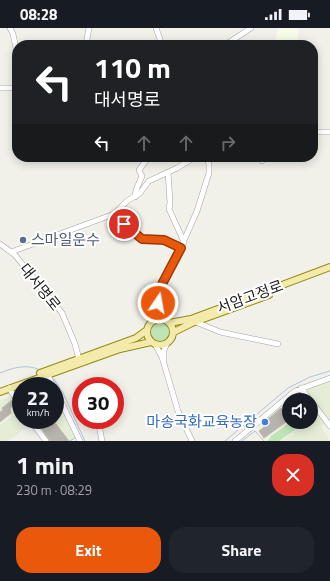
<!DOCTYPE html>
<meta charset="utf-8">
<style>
:root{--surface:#171b24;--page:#20242c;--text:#f1f3f6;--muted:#9ea1a6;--accent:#ea580c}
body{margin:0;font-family:"Titillium Web","Noto Sans KR",sans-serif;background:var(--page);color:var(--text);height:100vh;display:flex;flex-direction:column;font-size:15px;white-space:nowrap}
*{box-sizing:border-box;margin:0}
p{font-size:13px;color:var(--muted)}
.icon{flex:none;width:22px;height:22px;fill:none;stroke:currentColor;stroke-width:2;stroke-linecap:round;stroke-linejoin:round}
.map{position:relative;height:413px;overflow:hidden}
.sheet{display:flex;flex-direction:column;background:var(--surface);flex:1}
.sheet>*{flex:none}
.hud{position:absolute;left:12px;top:12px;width:306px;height:122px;border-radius:16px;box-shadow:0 2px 10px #0003;background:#202124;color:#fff;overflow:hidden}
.buttons{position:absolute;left:282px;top:365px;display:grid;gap:8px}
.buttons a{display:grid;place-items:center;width:36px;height:36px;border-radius:50%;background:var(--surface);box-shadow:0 2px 10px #0003;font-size:20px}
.speed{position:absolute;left:12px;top:349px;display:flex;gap:8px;font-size:20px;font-weight:700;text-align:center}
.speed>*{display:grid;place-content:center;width:52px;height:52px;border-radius:50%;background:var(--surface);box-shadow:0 2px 10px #0003;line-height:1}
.speed small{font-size:10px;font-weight:400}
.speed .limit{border:6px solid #d22;background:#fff;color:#111}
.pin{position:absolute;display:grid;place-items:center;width:34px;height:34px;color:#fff;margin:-17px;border:2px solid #fff;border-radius:50%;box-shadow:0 1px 4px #0007}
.me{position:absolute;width:44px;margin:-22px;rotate:12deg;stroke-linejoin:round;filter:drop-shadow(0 0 3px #0008)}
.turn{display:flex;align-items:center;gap:14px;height:84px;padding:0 16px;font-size:18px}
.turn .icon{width:52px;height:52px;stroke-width:2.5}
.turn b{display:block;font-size:28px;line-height:34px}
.lanes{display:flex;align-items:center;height:38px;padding:0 16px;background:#0003;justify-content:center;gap:20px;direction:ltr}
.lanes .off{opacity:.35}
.round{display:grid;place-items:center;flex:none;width:42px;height:42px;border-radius:16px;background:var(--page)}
.headline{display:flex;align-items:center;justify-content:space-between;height:68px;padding:0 16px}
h1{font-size:24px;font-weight:700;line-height:30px}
.primary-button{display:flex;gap:8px;margin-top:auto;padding:8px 16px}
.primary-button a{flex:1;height:46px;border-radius:16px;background:var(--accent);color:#fff;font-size:16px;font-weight:700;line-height:46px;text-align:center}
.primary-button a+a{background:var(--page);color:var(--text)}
.status{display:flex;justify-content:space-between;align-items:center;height:28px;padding:0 20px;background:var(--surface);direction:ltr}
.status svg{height:11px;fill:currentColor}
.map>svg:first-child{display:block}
.education{fill:#f6fce7}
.farmland{fill:#e5edd7}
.grass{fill:#bfe5b6}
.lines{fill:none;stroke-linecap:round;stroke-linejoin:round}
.stream{stroke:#afc3da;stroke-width:1}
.building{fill:#b6b4ac;stroke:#c1bcad}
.minor-casing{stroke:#a3a3a3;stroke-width:6}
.major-casing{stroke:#908b10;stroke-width:8}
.minor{stroke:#fff;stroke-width:5}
.major{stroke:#f3eaac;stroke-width:6}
.route-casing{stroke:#983908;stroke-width:10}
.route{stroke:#ea580c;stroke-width:7}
.service-dot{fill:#5c6f8a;stroke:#fff;stroke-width:1.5}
.shop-dot{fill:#3f7fe0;stroke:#fff;stroke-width:1.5}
.labels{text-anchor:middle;stroke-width:4;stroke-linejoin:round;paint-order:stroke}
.service-label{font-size:15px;fill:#4e5e75;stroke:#fff;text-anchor:start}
.street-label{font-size:15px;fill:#222;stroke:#fff}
.shop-label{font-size:15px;fill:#366cbe;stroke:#fff;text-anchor:end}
</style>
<div class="status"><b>08:28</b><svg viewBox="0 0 49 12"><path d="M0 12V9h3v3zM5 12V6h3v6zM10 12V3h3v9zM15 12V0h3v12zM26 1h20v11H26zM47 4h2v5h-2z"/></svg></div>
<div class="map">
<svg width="330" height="413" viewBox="0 0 330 413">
<rect width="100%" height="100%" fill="#f1f1ea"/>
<path class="education" d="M 278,0 L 299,0 L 297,13 L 309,15 L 308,17 L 275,17 Z"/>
<path class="farmland" d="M 330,352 L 330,396 L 305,361 Z
M 10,369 L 19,381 L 0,395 L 0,372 Z
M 62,381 L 75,408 L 74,410 L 69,413 L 47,413 L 36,398 L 45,392 L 55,392 L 55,385 Z
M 19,383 L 21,383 L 21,392 L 28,392 L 30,397 L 8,413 L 0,413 L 0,397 Z
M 318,386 L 326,395 L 321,399 L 330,413 L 281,413 L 307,394 L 311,394 L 311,391 Z"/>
<path class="grass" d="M151 304a9 9 0 1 1 18 0a9 9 0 1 1-18 0Z
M 290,394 L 306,394 L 279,413 L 268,413 L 271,408 Z"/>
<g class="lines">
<path class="stream" d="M 0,345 C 12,340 25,336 38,341
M 54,351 L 63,365 L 85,413
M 70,413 L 75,410
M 225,413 L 288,360 L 310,349 L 330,343
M 242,413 L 255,403 L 264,413"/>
</g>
<path class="building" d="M 12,372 L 15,377 L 10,380 L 11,385 L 0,394 L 0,384 L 3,382 L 2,380 Z
M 281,380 L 286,386 L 289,383 L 289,392 L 264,410 L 259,403 L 264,399 L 262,396 Z
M 47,392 L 53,392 L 69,413 L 50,413 L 40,398 Z"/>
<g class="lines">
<g class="minor-casing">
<path id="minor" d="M 10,0 L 13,6 L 17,25
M 156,0 L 162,17
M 86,17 L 89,0
M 225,17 L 251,0
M 0,60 L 17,60
M 313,104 L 330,104
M 260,129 L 262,133
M 168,144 L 170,175 L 169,181 L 184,214
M 135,169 L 136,162 L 142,148 L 139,142 L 147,131
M 114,186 L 142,211 L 164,212 L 181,220
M 0,216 L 15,227 L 62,285 L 75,316 L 79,331
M 11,224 L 114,186 L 127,173 L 140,165 L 149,153 L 177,140 L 195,129
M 158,276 L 164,291
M 153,293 L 161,258 L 177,228 L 197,183 L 209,145 L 209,136 L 206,129
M 196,294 L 220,304 L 278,316
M 155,316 L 162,329 L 178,383 L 192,413
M 164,331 L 164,322 L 167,315
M 48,347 L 53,358
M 9,360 L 21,379
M 301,360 L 310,372
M 55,361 L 80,413
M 311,373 L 330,398
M 30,392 L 46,413
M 98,392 L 102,413
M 235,413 L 295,363 L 330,350"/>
</g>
<g class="major-casing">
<path id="major" d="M147 304a13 13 0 1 1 26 0a13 13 0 1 1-26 0Z
M 169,295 L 191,291 L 330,239
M 174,304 L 192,295 L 269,267
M 40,345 L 136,310 L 147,302
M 0,364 L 120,321 L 151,314"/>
</g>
<use href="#minor" class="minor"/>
<use href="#major" class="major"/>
</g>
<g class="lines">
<g class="route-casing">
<path id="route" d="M 124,196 L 142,211 L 164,212 L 181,220 L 161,258 L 158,275"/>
</g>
<use href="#route" class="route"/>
</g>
<circle class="service-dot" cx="23" cy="212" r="4"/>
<circle class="shop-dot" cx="265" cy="394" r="4"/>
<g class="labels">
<g class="service-label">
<text x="31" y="217">스마일운수</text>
</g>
<g class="street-label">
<text transform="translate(40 259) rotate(51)" y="5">대서명로</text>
<text transform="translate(250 269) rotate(-20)" y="5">서암고정로</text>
</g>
<g class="shop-label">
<text x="257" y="399">마송국화교육농장</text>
</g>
</g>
</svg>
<div class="buttons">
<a><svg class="icon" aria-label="sound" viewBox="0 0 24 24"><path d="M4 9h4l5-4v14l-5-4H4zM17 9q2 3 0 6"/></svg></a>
</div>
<div class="speed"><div>22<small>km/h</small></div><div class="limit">30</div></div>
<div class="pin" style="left:124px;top:196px;background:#d93025"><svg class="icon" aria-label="arrive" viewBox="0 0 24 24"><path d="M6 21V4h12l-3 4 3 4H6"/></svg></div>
<svg class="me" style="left:158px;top:275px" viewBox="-20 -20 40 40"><circle r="17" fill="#ea580c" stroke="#fff" stroke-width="3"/><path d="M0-11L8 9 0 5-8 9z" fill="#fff"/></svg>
<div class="hud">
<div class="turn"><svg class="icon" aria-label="left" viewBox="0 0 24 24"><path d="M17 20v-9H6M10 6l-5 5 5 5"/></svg><div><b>110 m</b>대서명로</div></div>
<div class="lanes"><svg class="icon" aria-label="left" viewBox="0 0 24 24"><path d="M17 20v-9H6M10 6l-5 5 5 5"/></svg><svg class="icon off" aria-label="ahead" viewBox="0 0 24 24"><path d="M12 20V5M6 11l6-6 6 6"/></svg><svg class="icon off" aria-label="ahead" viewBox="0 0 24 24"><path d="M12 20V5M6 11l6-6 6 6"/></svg><svg class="icon off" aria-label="right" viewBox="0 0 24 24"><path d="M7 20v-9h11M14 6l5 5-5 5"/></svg></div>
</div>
</div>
<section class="sheet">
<div class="headline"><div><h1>1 min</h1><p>230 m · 08:29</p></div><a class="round" style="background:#d93025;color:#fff"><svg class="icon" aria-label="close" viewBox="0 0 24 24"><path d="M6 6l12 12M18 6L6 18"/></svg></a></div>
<div class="primary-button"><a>Exit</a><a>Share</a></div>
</section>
